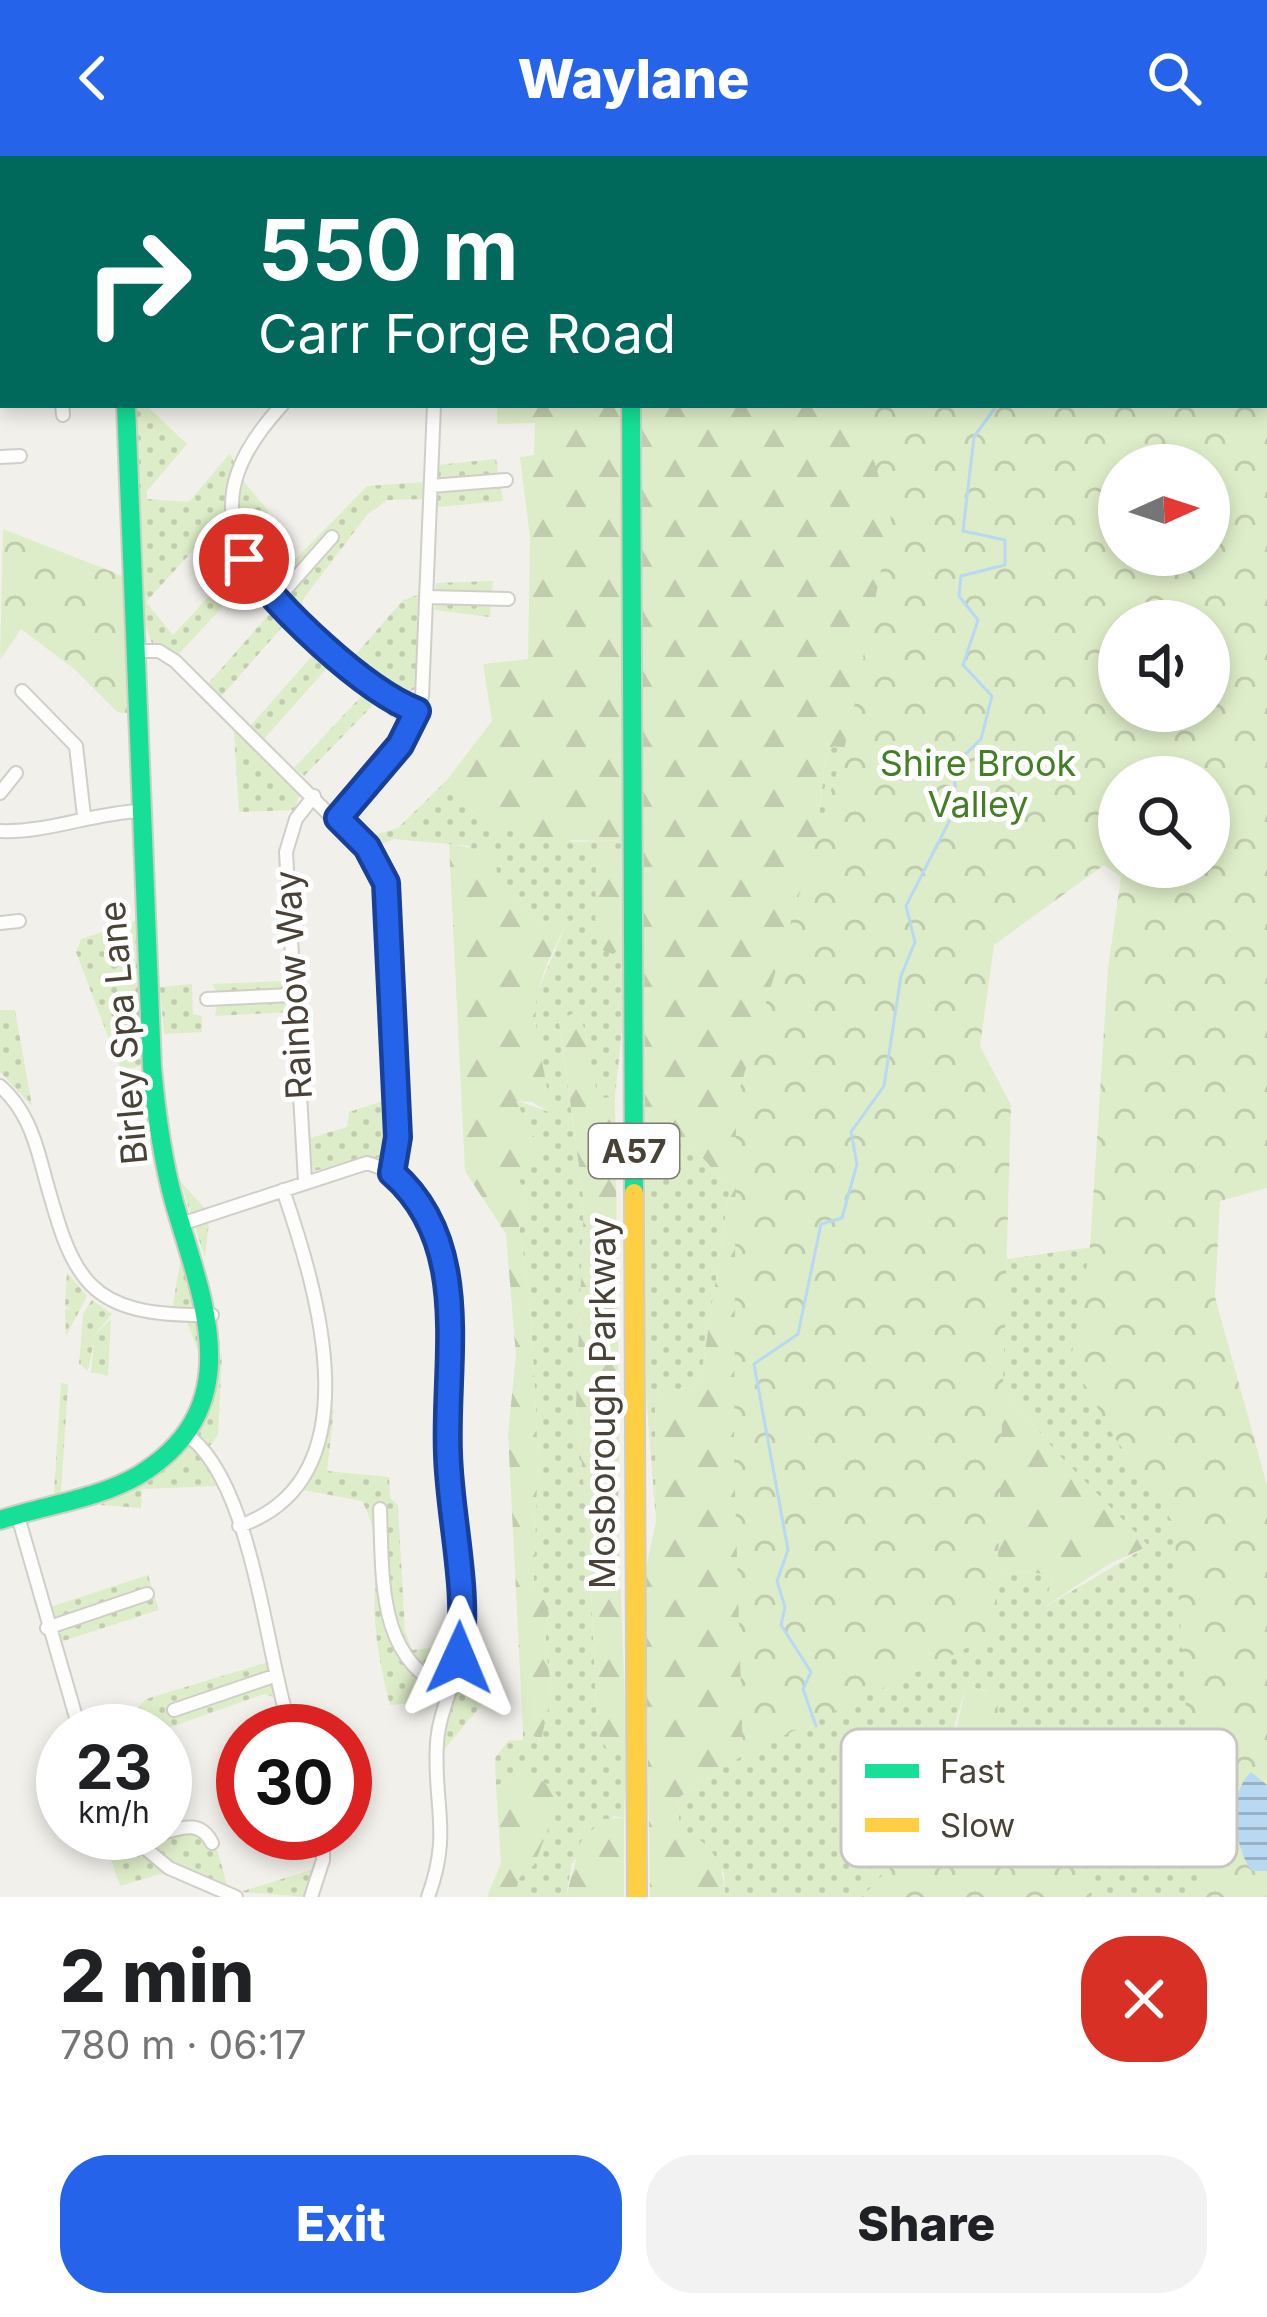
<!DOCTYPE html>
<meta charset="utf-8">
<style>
:root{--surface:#fff;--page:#f2f2f2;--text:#202124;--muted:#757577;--accent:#2563eb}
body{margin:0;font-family:Inter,sans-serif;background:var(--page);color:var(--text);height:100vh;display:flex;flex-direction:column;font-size:45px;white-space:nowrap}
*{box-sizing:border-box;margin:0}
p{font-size:39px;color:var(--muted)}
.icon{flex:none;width:66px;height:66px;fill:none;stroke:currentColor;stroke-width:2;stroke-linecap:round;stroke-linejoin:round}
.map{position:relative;height:1741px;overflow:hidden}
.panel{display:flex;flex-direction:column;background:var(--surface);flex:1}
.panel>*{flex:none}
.top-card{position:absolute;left:0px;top:0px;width:1269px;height:252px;box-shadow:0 6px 18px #0003;background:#00695c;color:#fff;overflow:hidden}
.needle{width:78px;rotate:87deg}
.tools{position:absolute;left:1098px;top:288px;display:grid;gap:24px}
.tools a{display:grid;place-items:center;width:132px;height:132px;border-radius:50%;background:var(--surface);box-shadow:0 6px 18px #0003;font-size:60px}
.speed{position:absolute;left:36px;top:1548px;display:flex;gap:24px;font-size:60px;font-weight:700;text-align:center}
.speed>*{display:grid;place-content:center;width:156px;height:156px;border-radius:50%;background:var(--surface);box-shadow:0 6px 18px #0003;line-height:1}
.speed small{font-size:30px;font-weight:400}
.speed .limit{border:18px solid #d22;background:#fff;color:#111}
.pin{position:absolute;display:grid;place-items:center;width:102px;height:102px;color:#fff;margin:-51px;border:6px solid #fff;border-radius:50%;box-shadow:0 3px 12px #0007}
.me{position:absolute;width:132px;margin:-66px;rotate:1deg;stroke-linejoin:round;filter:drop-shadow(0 0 9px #0008)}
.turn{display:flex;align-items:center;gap:42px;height:252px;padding:0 60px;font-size:54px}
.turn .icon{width:156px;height:156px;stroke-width:2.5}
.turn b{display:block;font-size:84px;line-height:102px}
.round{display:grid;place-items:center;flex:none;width:126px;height:126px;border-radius:48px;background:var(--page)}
.summary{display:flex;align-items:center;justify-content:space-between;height:204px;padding:0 60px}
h1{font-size:72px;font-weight:800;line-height:90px}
.button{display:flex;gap:24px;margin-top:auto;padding:24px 60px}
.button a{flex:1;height:138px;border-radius:48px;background:var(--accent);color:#fff;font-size:48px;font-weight:800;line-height:138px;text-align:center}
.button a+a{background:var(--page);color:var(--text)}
header{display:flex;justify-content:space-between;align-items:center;height:156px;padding:0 60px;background:var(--accent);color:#fff;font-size:54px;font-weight:800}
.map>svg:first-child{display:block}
.grass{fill:url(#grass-dots)}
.forest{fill:url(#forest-firs)}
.park{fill:url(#park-crowns);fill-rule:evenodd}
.water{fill:url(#water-rules)}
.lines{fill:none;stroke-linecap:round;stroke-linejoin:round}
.stream{stroke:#b9d8f1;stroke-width:3}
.street-casing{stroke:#d0cec8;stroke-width:16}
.fast-casing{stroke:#d2cdc1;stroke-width:22}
.slow-casing{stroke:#d2cdc1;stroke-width:22}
.street{stroke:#fdfdfc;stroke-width:12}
.fast{stroke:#16e098;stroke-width:18}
.slow{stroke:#ffcf43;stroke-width:18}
.route-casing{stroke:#184099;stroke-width:30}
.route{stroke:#2563eb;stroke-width:21}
.labels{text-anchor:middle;stroke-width:10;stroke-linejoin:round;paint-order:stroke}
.shield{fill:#fff;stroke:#807b72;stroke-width:3}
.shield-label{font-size:33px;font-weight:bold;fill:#494236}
.park-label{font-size:36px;fill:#437e25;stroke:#fff}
.street-label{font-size:36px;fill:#494236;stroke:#fff}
.key{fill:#fff;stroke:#c8c6c3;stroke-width:3}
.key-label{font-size:33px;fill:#494236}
</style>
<header><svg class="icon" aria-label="back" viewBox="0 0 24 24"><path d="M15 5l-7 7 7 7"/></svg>Waylane<svg class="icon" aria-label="search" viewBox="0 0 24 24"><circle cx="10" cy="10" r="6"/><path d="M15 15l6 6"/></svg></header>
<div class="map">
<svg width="1267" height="1741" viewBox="0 0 1267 1741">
<defs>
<pattern id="grass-dots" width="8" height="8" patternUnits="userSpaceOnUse" patternTransform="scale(3)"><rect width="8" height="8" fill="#deedc9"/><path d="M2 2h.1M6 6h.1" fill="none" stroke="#c0ccad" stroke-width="1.8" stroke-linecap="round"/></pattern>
<pattern id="forest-firs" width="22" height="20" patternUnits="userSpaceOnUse" patternTransform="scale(3)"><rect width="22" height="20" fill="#deedc9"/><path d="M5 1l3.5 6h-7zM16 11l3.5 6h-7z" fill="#c0ccad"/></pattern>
<pattern id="park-crowns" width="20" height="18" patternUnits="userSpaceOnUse" patternTransform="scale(3)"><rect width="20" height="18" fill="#deedc9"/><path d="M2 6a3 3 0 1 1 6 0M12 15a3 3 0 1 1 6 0" fill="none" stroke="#c0ccad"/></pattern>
<pattern id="water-rules" width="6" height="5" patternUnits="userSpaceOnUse" patternTransform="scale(3)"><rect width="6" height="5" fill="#b9d8f1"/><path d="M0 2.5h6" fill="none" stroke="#98b1c4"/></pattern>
</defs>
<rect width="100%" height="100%" fill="#f2f0eb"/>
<path class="grass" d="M 136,249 L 146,249 L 187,288 L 147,335 L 147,343 L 189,346 L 230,297 L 241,322 L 269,356 L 247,381 L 196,391 L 146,446 L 173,479 L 244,403 L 249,422 L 178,499 L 153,490 L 145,468 Z
M 947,249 L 1119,309 L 1119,555 L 1132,604 L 944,504 L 992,1090 L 1007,1103 L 1100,1090 L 1177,1222 L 1267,1741 L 1008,1741 L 988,1535 L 966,1530 L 953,1576 L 990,1741 L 725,1741 L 724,1717 L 679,1672 L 678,1642 L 743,1599 L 947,1425 L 1029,1415 L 1053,1420 L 1045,1451 L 1148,1390 L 1056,1296 L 989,1216 L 819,660 L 826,597 L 834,590 L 872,602 Z
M 496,303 L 503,345 L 438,351 L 437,309 Z
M 425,326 L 426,343 L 387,344 L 367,359 L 304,442 L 299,456 L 266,425 L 278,421 L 367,330 Z
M 493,425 L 490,461 L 435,454 L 436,427 Z
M 423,437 L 416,532 L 402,541 L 351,504 L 403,444 Z
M 277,449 L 291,461 L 221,541 L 207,529 Z
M 296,465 L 336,502 L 264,583 L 250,570 L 312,500 L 287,476 Z
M 369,532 L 399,553 L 403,571 L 375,547 L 304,620 L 294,612 Z
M 238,570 L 300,635 L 295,654 L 239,656 L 234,576 Z
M 446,625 L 472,656 L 575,686 L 623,684 L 621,696 L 606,696 L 595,779 L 623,790 L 624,854 L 615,941 L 598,943 L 580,855 L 559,865 L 584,1047 L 576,1249 L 589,1381 L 597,1576 L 627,1598 L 624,1662 L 614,1660 L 572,1707 L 566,1741 L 515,1741 L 523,1616 L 496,1630 L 495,1602 L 508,1585 L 523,1584 L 523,1574 L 540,1584 L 552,1535 L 545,1491 L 549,1447 L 533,1437 L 538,1302 L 530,1141 L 519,1070 L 528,1043 L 516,1018 L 515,944 L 549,956 L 534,887 L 533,846 L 568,764 L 538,766 L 518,740 L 502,742 L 469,690 L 394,683 L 377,690 L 370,680 L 398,672 Z
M 136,765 L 144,909 L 121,915 L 76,796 L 81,783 Z
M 286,825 L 290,856 L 215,860 L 219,839 L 212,828 Z
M 192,828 L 193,858 L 202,860 L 202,876 L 164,878 L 160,831 Z
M 0,854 L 15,854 L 32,950 L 0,916 Z
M 392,942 L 390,999 L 313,1015 L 307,983 L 347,971 L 349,956 Z
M 645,971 C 689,985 705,998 729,1037 L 700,1228 L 655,1239 L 656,1365 L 646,1238 Z
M 180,1025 L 210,1058 L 205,1102 Z
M 182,1096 L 206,1174 L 201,1203 L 185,1160 L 171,1159 Z
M 67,1116 L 87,1140 L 66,1180 L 65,1153 L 72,1152 L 65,1151 Z
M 92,1144 L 112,1158 L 93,1181 L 111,1163 L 108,1220 L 91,1216 L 94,1184 L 88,1215 L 79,1208 L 83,1158 Z
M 222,1197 L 218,1279 L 207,1294 L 220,1330 L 142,1333 L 141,1352 L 100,1349 L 138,1327 L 196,1269 Z
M 61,1227 L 68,1228 L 61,1337 L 54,1337 Z
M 334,1253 L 327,1315 L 389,1321 L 390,1342 L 398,1349 L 405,1475 L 412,1494 L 477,1487 L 483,1547 L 443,1595 L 449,1550 L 433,1545 L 390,1549 C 383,1521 377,1494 375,1465 C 372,1422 384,1385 362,1345 L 303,1334 L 316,1305 L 326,1254 Z
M 605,1265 L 619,1268 L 618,1361 L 606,1314 Z
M 148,1419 L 159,1454 L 57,1487 L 47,1452 Z
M 268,1506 L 274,1541 L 264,1538 L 160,1575 L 86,1575 L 85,1568 L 137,1552 L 146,1543 Z
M 189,1675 L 217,1693 L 228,1732 L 178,1713 L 120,1730 L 102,1677 L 120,1677 L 144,1700 L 159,1684 Z
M 317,1712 L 307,1741 L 240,1736 Z"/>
<path class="forest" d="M 497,249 L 620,249 L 623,684 C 578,686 508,686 472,655 C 462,648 454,635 446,625 L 492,565 L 483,508 L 528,503 L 530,382 L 520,301 L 534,299 L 535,267 L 497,268 Z
M 641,249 L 896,249 L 928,347 L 872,602 L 834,590 L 826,597 L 819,659 L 858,662 L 989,1216 L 1056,1296 L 1149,1390 L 1111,1407 L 1043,1452 L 1053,1421 L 1029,1415 L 947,1425 L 743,1599 L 678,1642 L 679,1672 C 711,1686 724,1705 725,1741 L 650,1741 L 645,1417 L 656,1365 L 655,1239 L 700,1228 L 729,1037 C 705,998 689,985 645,971 Z
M 449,688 L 493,696 L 502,741 L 518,740 L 538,766 L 569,763 C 518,859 537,859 551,957 L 532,946 L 516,945 L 540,992 L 516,1018 L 528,1043 L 519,1070 L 530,1141 L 538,1302 L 533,1437 L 549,1447 L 545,1491 L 552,1535 L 541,1584 L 523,1574 L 508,1277 L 516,1200 L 506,1078 L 465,1015 Z
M 606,696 L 621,696 L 623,790 L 613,798 L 604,795 L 595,779 L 596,700 Z
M 580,854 L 598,942 L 615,941 L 619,1268 L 605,1266 L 606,1313 L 618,1361 L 627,1598 L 607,1593 L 597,1576 L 589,1381 L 576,1249 L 584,1047 L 559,864 Z
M 523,1616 L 550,1629 L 560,1643 L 534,1709 L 519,1722 L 515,1741 L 487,1741 L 501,1707 L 496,1630 Z
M 624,1662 L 624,1741 L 566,1741 L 581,1685 L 603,1663 Z"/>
<path class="park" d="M 793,0 L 1267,0 L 1267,1032 L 1220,1045 L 1215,1141 L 1267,1329 L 1267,1741 L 1198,1741 L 1174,1368 L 1109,1273 L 1071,1203 L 1090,1091 L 1108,812 L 1121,721 L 1104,709 L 994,789 L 980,890 L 1011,949 L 996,1478 L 743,1599 L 734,1302 L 736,945 L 849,576 L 891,363 L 858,249 L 1266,249 L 1266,3 ZM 1119,309 L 1209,309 L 1209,399 L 1119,399 ZM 1119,465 L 1209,465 L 1209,555 L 1119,555 ZM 1119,621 L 1209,621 L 1209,711 L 1119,711 Z
M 3,373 L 123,420 L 127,557 L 117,556 L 74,513 L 21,473 L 0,504 Z
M 966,1530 L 998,1538 L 997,1586 C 1106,1618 1058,1664 1093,1741 L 862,1741 L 936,1662 Z"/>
<path class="water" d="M 1251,1616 L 1267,1629 L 1267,1715 L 1252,1715 C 1234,1692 1227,1637 1251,1616 Z"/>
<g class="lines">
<path class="stream" d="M 918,0 L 919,3
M 816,1570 L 803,1533 L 811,1516 L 781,1469 L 785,1451 L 777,1425 L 788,1394 L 754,1208 L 798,1178 L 821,1068 L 842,1062 L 857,1008 L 851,976 L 884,930 L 901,820 L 915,786 L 906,750 L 956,652 L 954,609 L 981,583 L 992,540 L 963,509 L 978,464 L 959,440 L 961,420 L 1005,409 L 1005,384 L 963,375 L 974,281 L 997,249"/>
<g class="street-casing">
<path id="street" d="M 164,2 L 166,0
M 307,3 L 308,0
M 443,3 L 443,0
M 0,30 L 3,9
M 0,177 L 3,175
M 62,249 L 63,259
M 282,249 C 192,347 235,405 320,482 C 350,509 379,540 417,555
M 0,301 L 20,300
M 431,330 L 506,324
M 428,441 L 508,443
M 277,443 L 332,381
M 134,495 L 159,495 L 175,505 L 377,706 L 387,739 L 398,981 L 392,1017
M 22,535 L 76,590 L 84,660
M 0,637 L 16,617
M 338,662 L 400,589 L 422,541 L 434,249
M 0,675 C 48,677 92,657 140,655
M 0,767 L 19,765
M 207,843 L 292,839
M 0,930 C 24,951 34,979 42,1010 C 73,1125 84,1161 212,1159
M 305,1025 L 286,696 L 296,663 L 314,640
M 181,1068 L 367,1007 C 435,1025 455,1135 454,1195 C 454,1229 447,1262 448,1296 C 450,1360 467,1426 461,1489 C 458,1523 439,1553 437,1587 C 433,1649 452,1676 428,1741
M 183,1276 C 253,1320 265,1498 291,1575
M 380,1353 C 383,1421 376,1505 450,1534
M 17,1357 L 80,1575
M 239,1370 C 376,1323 317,1133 283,1034
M 47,1472 L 147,1438
M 174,1554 L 274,1520
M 165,1676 C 185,1671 201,1665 212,1687
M 127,1677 L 169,1712 L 236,1741
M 311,1741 L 323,1704 L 323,1677"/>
</g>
<g class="fast-casing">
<path id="fast" d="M 630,0 L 630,3
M 631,249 L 634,1037
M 0,1364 C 45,1349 98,1343 139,1319 C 252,1250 201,1141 174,1046 C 162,1002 156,956 152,911 L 126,249"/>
</g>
<g class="slow-casing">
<path id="slow" d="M 91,0 L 92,3
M 634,1037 L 637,1741"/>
</g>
<use href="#street" class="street"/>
<use href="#fast" class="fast"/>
<use href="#slow" class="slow"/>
</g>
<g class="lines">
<g class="route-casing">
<path id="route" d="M 244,403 C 276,451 363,534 417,555 L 400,589 L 338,662 L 367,691 L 386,727 L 398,981 L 392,1017 C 474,1088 444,1205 448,1298 C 450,1365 470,1436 459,1502"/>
</g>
<use href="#route" class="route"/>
</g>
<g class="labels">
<rect class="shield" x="589" y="968" width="90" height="54" rx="9"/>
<g class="shield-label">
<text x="634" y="1007">A57</text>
</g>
<g class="park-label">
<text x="978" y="620">Shire Brook<tspan x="978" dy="41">Valley</tspan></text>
</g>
<g class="street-label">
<text transform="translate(293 829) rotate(-93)" y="13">Rainbow Way</text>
<text transform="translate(123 877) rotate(-95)" y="13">Birley Spa Lane</text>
<text transform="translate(602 1247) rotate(-90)" y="13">Mosborough Parkway</text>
</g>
</g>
<rect x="841" y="1573" width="396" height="138" rx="18" class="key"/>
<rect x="865" y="1608" width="54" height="14" fill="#16e098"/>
<rect x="865" y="1662" width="54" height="14" fill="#ffcf43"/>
<g class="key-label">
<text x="940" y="1627">Fast</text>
<text x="940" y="1681">Slow</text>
</g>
</svg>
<div class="tools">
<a><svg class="needle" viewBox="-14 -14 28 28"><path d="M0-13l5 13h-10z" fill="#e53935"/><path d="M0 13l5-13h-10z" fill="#757577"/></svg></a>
<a><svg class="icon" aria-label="sound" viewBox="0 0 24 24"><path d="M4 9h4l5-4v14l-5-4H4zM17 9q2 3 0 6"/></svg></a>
<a><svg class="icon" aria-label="search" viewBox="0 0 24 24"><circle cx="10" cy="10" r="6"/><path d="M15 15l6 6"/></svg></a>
</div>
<div class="speed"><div>23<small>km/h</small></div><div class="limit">30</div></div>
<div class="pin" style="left:244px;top:403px;background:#d93025"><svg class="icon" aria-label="arrive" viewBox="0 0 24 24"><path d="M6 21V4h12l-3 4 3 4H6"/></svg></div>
<svg class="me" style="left:459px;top:1502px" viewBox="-20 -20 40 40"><path d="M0-17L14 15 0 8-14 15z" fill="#2563eb" stroke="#fff" stroke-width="4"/></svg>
<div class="top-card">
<div class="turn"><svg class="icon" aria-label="right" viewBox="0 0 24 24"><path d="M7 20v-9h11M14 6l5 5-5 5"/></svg><div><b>550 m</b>Carr Forge Road</div></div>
</div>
</div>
<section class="panel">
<div class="summary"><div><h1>2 min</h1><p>780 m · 06:17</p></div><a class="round" style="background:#d93025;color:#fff"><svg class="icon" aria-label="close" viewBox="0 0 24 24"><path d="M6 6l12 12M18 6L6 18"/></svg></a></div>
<div class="button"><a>Exit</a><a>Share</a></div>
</section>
